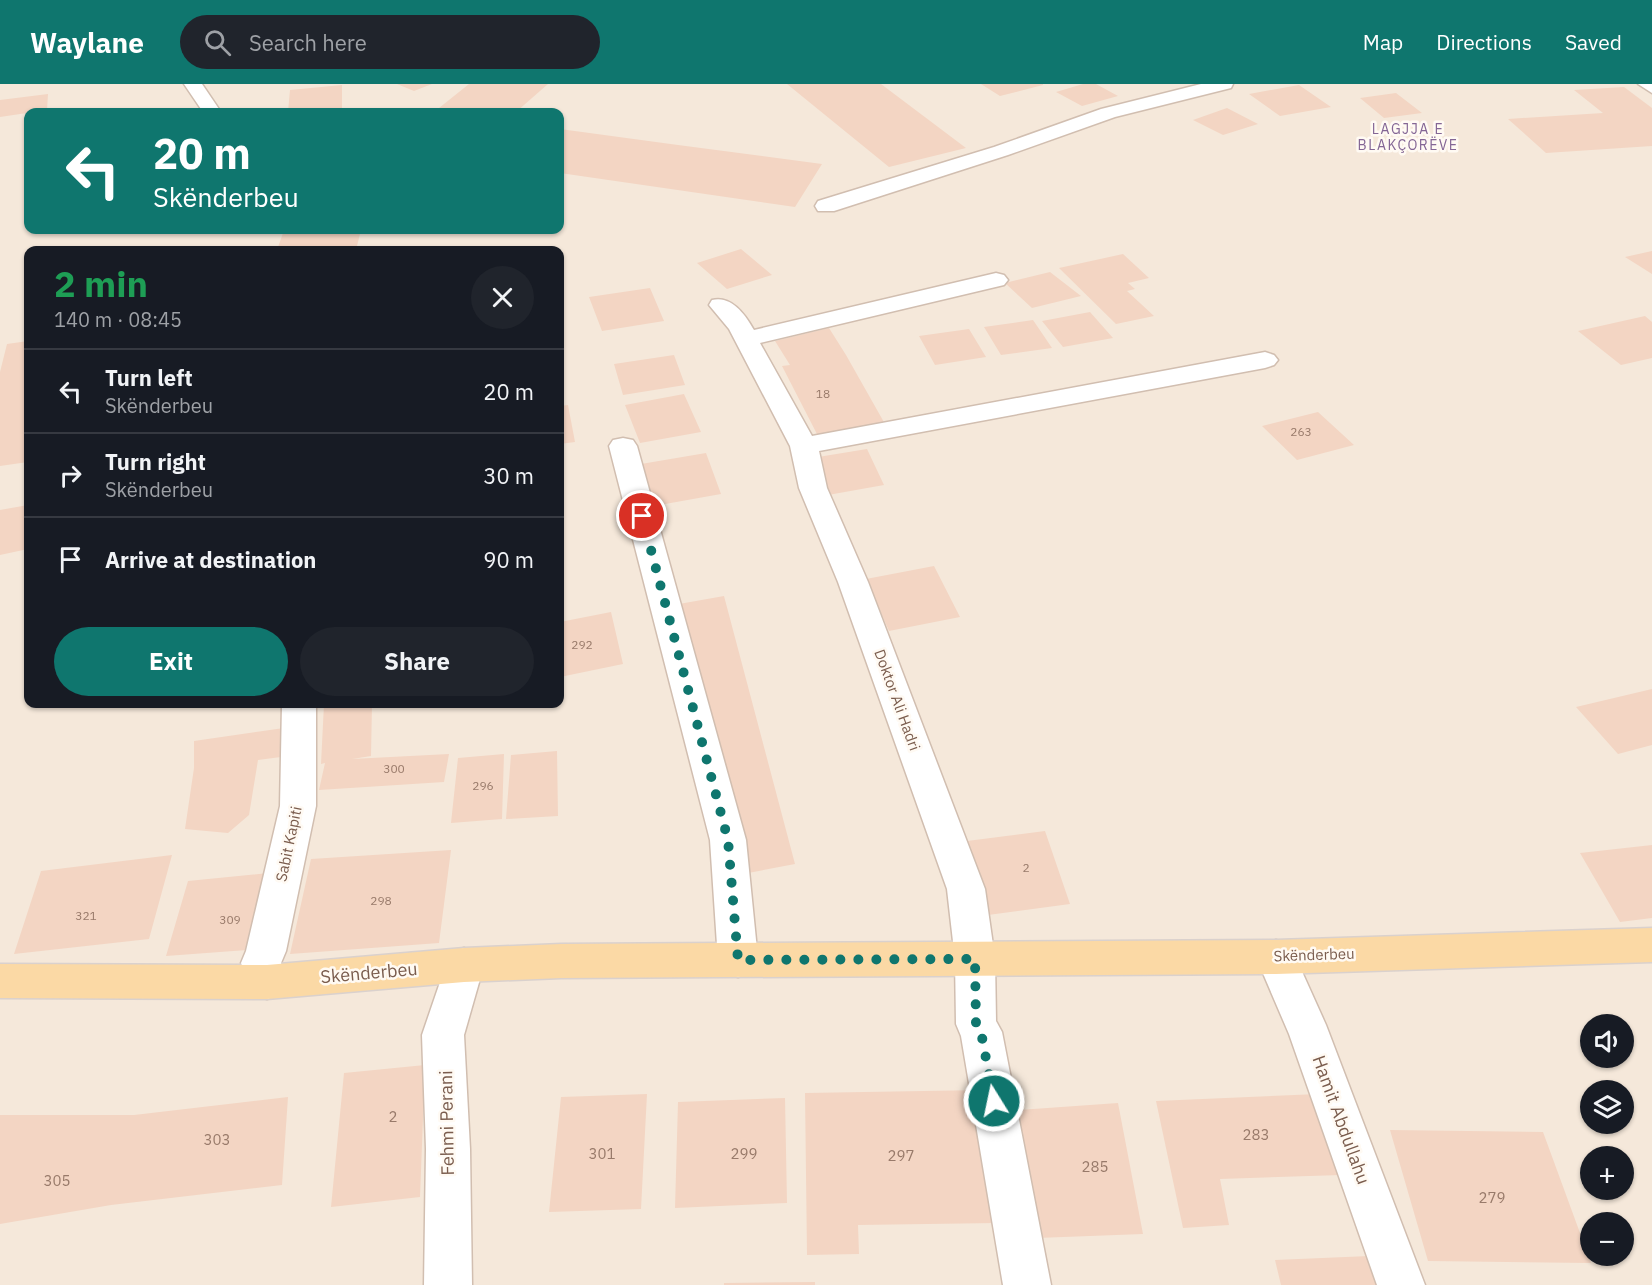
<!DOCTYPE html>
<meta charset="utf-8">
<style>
:root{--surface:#171b24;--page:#20242c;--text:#f1f3f6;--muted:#9ea1a6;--line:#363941;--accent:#0f766e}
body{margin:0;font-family:"IBM Plex Sans",sans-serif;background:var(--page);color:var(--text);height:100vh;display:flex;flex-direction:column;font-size:22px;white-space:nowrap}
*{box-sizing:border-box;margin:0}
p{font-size:20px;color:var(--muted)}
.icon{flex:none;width:33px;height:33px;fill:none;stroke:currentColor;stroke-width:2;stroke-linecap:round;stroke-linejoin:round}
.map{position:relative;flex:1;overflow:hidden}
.details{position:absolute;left:24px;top:162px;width:540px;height:462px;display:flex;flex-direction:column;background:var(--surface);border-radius:12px;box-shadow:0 2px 4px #0004}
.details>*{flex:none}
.guide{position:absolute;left:24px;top:24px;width:540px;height:126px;border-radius:12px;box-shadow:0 2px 4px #0004;background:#0f766e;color:#fff;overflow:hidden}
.controls{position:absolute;left:1580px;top:930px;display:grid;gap:12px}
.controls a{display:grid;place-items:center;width:54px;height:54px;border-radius:50%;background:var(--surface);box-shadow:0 2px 4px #0004;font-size:30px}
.pin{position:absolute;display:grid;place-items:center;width:51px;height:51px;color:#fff;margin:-26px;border:3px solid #fff;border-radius:50%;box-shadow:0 2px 6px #0007}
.me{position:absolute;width:66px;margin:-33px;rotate:350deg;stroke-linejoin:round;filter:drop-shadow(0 0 4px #0008)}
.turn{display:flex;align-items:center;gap:21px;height:126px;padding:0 30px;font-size:27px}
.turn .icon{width:78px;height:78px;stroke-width:2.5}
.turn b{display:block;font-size:42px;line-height:51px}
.round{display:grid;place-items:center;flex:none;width:63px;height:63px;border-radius:32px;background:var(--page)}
.overview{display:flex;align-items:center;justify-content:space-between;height:102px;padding:0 30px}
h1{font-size:36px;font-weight:700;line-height:45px;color:#1e9e55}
.cta{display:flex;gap:12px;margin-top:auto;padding:12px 30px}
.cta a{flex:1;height:69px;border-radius:36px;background:var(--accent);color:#fff;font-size:24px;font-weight:700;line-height:69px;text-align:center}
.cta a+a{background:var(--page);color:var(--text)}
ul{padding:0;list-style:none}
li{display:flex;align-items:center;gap:18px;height:84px;padding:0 30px;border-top:2px solid var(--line)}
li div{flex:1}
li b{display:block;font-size:22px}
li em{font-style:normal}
header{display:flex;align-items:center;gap:36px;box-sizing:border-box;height:84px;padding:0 30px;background:var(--accent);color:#fff}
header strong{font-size:28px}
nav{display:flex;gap:33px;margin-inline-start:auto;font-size:21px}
.search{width:420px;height:54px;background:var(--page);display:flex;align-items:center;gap:15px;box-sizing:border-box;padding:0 21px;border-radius:33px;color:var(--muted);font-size:22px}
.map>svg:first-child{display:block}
.residential{fill:#f5e8da;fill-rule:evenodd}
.building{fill:#f3d5c3}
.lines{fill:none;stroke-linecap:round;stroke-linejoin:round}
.minor-casing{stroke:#d1beb0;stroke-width:3}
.major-casing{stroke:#dad1cd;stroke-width:3}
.minor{fill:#fff;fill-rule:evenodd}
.major{fill:#fbd9a5;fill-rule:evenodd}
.route{stroke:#0f766e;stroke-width:10;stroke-dasharray:0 18}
.labels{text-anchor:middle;stroke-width:5;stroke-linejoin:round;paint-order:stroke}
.number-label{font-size:12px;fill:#987a6a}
.far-neighbourhood-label{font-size:14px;letter-spacing:1.5px;fill:#846695;stroke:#fffaf3}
.street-label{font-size:15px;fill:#7a5c4d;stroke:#fffaf3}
.near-number-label{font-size:15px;fill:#987a6a}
.near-street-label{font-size:18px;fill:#7a5c4d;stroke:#fffaf3}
</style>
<header>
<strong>Waylane</strong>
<div class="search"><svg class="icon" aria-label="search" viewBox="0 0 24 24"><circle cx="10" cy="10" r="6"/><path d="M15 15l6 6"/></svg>Search here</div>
<nav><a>Map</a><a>Directions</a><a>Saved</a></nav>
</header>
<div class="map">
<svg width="1652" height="1201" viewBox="0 0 1652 1201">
<rect width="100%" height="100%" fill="#fdf6ec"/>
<path class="residential" d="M 0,0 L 1652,0 L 1652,1201 L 0,1201 ZM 28,28 L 560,28 L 560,146 L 28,146 ZM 28,166 L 560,166 L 560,620 L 28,620 ZM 1590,940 L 1623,940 L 1623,974 L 1590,974 ZM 1590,1006 L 1623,1006 L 1623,1040 L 1590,1040 ZM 1590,1072 L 1623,1072 L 1623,1106 L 1590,1106 ZM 1590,1138 L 1623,1138 L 1623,1172 L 1590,1172 Z"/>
<path class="building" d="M 397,0 L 432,0 L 414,7 Z
M 469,0 L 548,0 L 516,28 L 434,28 Z
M 787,0 L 881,0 L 966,64 L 889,83 Z
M 981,0 L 1043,0 L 1043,1 L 1000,12 Z
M 1083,0 L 1096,0 L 1118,12 L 1082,22 L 1056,8 Z
M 342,1 L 342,24 L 288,28 L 290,6 Z
M 1299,1 L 1331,23 L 1280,32 L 1249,10 Z
M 1624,3 L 1652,24 L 1652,62 L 1546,69 L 1508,35 L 1603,29 L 1574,6 Z
M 1396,9 L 1422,29 L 1384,34 L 1360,14 Z
M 48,10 L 47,26 L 0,33 L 0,16 Z
M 1227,24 L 1258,40 L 1223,51 L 1193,36 Z
M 560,45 L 678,61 L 822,80 L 795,123 L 560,89 Z
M 335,146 L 361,146 L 356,166 L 277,166 L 283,149 Z
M 741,165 L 772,191 L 727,205 L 697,179 Z
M 1652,167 L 1652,190 L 1625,173 Z
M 1123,170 L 1149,194 L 1128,199 L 1135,205 L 1127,207 L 1154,232 L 1116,240 L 1059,184 Z
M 1050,188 L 1081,212 L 1032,224 L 1005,199 Z
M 650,204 L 664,237 L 602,247 L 589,213 Z
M 1090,228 L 1113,254 L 1063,263 L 1042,237 Z
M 1645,232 L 1652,238 L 1652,274 L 1621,281 L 1578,247 Z
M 1033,236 L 1052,264 L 1001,271 L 984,243 Z
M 829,244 L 846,271 L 885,340 L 818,352 L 782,282 L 790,281 L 775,257 Z
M 969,245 L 986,273 L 935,281 L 919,252 Z
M 28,257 L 28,378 L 0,382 L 0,288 L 7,260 Z
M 674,271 L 685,301 L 623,311 L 614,280 Z
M 684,310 L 701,348 L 640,359 L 625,321 Z
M 568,321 L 575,358 L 560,360 L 560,322 Z
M 1318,328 L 1354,361 L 1297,376 L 1262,342 Z
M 867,365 L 884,401 L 828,411 L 812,374 Z
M 706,369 L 721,410 L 654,422 L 641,380 Z
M 28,421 L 28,465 L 0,471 L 0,426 Z
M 934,482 L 960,533 L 889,547 L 866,495 Z
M 724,512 L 795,780 L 743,790 L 679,520 Z
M 611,528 L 623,580 L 560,593 L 560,538 Z
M 1652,605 L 1652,661 L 1618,670 L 1576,623 Z
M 324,620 L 372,620 L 371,672 L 352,675 L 449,670 L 444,698 L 319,706 L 325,679 L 321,680 Z
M 284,644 L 281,673 L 258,676 L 249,731 L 228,749 L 185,745 L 194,684 L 194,657 Z
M 557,667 L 558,732 L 506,735 L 511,671 Z
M 504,670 L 502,735 L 451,739 L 458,674 Z
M 1045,747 L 1070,820 L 988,831 L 967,757 Z
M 1652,761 L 1652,834 L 1620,838 L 1580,769 Z
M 451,766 L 439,859 L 290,870 L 311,775 Z
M 172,771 L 149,855 L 14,870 L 41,787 Z
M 269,789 L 247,866 L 166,872 L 188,797 Z
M 425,981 L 420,1113 L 331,1123 L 344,989 Z
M 983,1006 L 997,1139 L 858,1141 L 859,1170 L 807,1171 L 805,1009 Z
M 647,1010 L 641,1125 L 549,1128 L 561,1013 Z
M 1319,1010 L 1341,1091 L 1220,1095 L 1229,1141 L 1183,1144 L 1156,1017 Z
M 288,1013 L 282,1101 L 111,1121 L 0,1140 L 0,1031 L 134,1031 Z
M 785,1014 L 787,1119 L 675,1124 L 678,1018 Z
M 1118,1019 L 1143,1150 L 1037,1154 L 1019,1026 Z
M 1390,1046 L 1543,1048 L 1591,1179 L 1428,1177 Z
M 1369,1172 L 1378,1201 L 1281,1201 L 1275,1176 Z
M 815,1198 L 815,1201 L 724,1201 L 724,1199 Z"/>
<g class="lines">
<g class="minor-casing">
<path id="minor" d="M 184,0 L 202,0 L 221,28 L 203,28 Z
M 1201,0 L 1233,0 L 1231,4 L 1115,33 L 1008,71 L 834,127 L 818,127 L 815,122 L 818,117 L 994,63 L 1101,25 Z
M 1638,0 L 1652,0 L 1652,9 Z
M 996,189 L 1004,191 L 1008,196 L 1004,201 L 760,259 L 812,352 L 1265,268 L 1274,271 L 1278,276 L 1274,281 L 1265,284 L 819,367 L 827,404 L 868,498 L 985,805 L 995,875 L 996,937 L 1002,948 L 1051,1201 L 1003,1201 L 961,952 L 956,940 L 955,875 L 947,805 L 838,498 L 799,404 L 790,362 L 729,245 L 709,221 L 712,216 C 731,211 745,230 754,246 Z
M 623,354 L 633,356 L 637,362 L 746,756 L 758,876 L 752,888 L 738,893 L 724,888 L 718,876 L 710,756 L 609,362 L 613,356 Z
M 282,620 L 316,620 L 316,722 L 286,867 L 281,879 L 287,898 L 281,910 L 267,915 L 253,910 L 241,879 L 246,867 L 280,722 Z
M 1276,856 L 1290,861 L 1326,941 L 1425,1201 L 1377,1201 L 1289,950 L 1256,873 L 1262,861 Z
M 464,864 L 478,869 L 484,881 L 464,951 L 470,1065 L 472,1201 L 424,1201 L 426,1065 L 422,951 L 450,869 Z"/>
</g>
<g class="major-casing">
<path id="major" d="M 1652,844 L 1652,878 L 1276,890 L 561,894 L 464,898 L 267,915 L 0,914 L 0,880 L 267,881 L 464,864 L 561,860 L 1276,856 Z"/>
</g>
<use href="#minor" class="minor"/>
<use href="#major" class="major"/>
</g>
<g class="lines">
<path class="route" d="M 642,432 L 728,756 L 738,876 L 975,875 L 976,940 L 981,948 L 994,1017"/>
</g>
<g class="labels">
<g class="number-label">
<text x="823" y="314">18</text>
<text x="1301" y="352">263</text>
<text x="582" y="565">292</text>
<text x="394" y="689">300</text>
<text x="483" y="706">296</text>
<text x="1026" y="788">2</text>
<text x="381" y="821">298</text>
<text x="86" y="836">321</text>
<text x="230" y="840">309</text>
</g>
<g class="far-neighbourhood-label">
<text x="1408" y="50">LAGJJA E<tspan x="1408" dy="16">BLAKÇORËVE</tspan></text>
</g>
<g class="street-label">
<text transform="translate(897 616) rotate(70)" y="5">Doktor Ali Hadri</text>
<text transform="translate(289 760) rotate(-78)" y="5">Sabit Kapiti</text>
<text transform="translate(1314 871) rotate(-2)" y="5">Skënderbeu</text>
</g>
<g class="near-number-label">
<text x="393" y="1038">2</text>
<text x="1256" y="1056">283</text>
<text x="217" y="1061">303</text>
<text x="602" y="1075">301</text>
<text x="744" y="1075">299</text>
<text x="901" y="1077">297</text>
<text x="1095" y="1088">285</text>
<text x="57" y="1102">305</text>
<text x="1492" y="1119">279</text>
</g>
<g class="near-street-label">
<text transform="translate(369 889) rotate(-5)" y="6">Skënderbeu</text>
<text transform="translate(1341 1036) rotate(70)" y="6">Hamit Abdullahu</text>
<text transform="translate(447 1039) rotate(-91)" y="6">Fehmi Perani</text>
</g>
</g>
</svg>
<div class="controls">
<a><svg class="icon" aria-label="sound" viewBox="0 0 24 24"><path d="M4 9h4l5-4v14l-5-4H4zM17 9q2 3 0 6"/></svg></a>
<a><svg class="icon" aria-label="layers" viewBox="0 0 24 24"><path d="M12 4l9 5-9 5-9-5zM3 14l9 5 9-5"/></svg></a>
<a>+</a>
<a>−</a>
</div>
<div class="pin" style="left:642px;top:432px;background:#d93025"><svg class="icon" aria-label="arrive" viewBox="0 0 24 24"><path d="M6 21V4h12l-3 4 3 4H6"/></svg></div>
<svg class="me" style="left:994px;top:1017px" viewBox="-20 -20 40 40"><circle r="17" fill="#0f766e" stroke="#fff" stroke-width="3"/><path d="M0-11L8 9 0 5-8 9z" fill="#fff"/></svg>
<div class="guide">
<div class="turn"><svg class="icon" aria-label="left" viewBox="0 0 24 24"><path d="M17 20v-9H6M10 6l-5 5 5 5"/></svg><div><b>20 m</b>Skënderbeu</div></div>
</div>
<section class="details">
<div class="overview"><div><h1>2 min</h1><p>140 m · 08:45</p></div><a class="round"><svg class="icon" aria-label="close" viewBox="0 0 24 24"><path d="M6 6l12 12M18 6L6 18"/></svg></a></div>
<ul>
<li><svg class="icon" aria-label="left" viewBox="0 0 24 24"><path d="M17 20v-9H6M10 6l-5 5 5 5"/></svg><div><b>Turn left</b><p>Skënderbeu</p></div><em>20 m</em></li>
<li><svg class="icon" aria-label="right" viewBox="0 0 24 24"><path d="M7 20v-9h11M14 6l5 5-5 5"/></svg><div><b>Turn right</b><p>Skënderbeu</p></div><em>30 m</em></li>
<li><svg class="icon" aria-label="arrive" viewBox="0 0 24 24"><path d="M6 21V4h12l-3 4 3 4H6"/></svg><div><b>Arrive at destination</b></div><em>90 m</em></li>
</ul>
<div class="cta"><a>Exit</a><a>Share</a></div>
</section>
</div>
